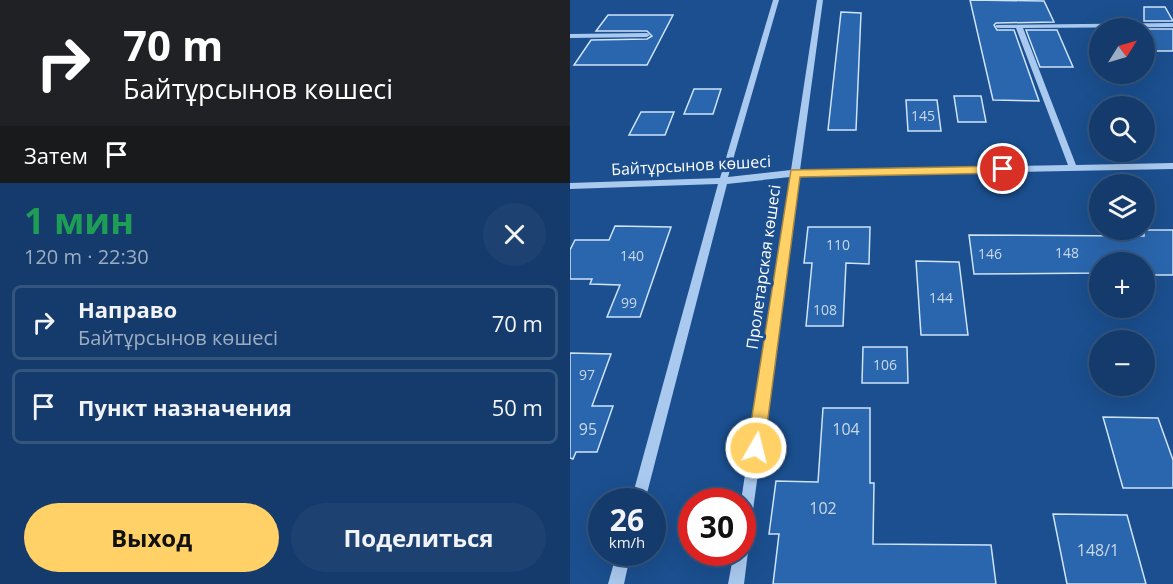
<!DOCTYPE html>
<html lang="ru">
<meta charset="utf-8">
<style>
:root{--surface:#143b6b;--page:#1d4271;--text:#f1f3f6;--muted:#9dadc1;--line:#33557e;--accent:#ffd166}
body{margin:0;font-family:"Open Sans",sans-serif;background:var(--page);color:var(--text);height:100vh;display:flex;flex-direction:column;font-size:22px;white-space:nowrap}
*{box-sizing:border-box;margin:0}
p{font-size:20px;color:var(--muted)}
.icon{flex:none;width:33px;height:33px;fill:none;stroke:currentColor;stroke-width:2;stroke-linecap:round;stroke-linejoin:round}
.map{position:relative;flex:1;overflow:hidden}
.drawer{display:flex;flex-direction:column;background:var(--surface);width:570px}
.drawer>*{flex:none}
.top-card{background:#202124;color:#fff;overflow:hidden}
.needle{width:39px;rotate:53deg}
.buttons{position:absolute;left:519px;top:18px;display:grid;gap:12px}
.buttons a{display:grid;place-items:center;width:66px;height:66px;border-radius:50%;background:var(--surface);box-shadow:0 6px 24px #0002,0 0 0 2px var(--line);font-size:30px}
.speed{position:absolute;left:18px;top:488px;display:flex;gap:12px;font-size:30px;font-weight:700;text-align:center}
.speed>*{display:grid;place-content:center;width:78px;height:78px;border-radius:50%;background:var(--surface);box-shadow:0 6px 24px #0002,0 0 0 2px var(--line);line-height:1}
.speed small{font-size:15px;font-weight:400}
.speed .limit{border:9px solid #d22;background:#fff;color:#111}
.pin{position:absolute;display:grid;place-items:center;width:51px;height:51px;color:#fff;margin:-26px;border:3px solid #fff;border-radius:50%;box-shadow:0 2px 6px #0007}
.me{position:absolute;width:66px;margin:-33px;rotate:8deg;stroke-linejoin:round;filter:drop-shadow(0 0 4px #0008)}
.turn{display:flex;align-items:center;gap:21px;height:126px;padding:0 24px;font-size:27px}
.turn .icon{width:78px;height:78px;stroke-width:2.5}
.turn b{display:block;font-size:42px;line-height:51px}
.then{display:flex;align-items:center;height:57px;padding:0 24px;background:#0003;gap:12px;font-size:22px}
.round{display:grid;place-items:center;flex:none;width:63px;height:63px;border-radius:32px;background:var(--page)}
.overview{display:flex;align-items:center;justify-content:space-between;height:102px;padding:0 24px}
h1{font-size:36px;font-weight:700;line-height:45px;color:#1e9e55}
.action{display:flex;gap:12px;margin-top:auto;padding:12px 24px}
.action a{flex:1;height:69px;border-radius:36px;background:var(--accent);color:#111;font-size:24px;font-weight:700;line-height:69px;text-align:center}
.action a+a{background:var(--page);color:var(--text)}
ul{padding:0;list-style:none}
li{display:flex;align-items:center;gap:18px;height:75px;margin:0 12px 9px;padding:0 12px;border:3px solid var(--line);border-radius:9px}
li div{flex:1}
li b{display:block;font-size:22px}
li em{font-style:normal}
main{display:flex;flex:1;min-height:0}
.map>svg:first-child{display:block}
.building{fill:#2a66ad;stroke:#cfe3fa;stroke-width:1.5}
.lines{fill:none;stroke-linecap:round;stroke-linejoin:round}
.minor{fill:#a9c9ee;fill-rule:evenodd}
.route{fill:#ffd166;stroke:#a68842;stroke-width:1.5}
.labels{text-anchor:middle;stroke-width:6;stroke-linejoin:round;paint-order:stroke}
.number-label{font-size:14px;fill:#cad9ea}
.street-label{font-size:16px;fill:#fff;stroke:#1b4f8f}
.near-number-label{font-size:16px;fill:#cad9ea}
</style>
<main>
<section class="drawer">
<div class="top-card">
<div class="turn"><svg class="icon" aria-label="right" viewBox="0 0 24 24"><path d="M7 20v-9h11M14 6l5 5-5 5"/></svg><div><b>70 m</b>Байтұрсынов көшесі</div></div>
<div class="then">Затем<svg class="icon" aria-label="arrive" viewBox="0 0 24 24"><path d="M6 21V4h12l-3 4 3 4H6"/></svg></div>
</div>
<div class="overview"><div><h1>1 мин</h1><p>120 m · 22:30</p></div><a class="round"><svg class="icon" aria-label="close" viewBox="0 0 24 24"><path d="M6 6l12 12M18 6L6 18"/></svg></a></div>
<ul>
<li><svg class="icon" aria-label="right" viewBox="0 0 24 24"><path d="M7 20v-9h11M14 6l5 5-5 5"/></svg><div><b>Направо</b><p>Байтұрсынов көшесі</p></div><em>70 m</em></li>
<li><svg class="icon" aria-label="arrive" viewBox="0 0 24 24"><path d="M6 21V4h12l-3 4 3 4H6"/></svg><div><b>Пункт назначения</b></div><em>50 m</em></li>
</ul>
<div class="action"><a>Выход</a><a>Поделиться</a></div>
</section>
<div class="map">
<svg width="603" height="584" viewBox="0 0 603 584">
<rect width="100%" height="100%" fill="#1b4f8f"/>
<path class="building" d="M 400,0 L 474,1 L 484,22 L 426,23 L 424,25 L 427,30 L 444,30 L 469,101 L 423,100 Z
M 574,7 L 595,7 L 603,21 L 574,21 Z
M 271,12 L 291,13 L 286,130 L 258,130 Z
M 38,15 L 103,15 L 77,65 L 4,65 L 21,40 L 77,39 L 82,36 L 77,31 L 26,31 Z
M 574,29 L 603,29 L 603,51 L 574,51 Z
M 456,30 L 487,30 L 503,67 L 470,67 Z
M 124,89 L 151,89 L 143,114 L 114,114 Z
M 384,96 L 411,96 L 416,122 L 388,122 Z
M 336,100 L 367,100 L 371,131 L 338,131 Z
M 71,112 L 104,112 L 95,135 L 59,135 Z
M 45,226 L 101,227 L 70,317 L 37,317 L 50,285 L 20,284 L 22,279 L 0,279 L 0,250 L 5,240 L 39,240 Z
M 238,227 L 300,227 L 299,264 L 276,263 L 273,326 L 236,326 L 242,263 L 234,263 Z
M 574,230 L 603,230 L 603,275 L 574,275 L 574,262 L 530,262 L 530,273 L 404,274 L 399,235 L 574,236 Z
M 346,261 L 389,262 L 398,335 L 351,335 Z
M 293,347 L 337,347 L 338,383 L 292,383 Z
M 0,353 L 41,354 L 22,406 L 43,406 L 27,452 L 6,452 L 3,459 L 0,458 Z
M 253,408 L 300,408 L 300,483 L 304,483 L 303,544 L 421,545 L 426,584 L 203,584 L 209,534 L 199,534 L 206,481 L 248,482 Z
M 533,417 L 588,418 L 603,460 L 603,488 L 553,488 Z
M 483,514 L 557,515 L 576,584 L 497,584 Z"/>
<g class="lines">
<path class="minor" d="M 203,0 L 209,0 L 158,177 L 221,170 L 247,0 L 253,0 L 230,170 L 498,165 L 446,28 L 428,28 L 426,27 L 426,25 L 603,23 L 603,27 L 453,28 L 506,165 L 603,163 L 603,169 L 229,176 L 179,539 L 177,544 L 173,546 L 176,547 L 178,552 L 174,584 L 158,584 L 164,552 L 172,552 L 172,501 L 171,501 L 220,177 L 157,184 L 75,501 L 61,501 L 148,184 L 0,189 L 0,183 L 150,178 Z
M 0,34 L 77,33 L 80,35 L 77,37 L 0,38 Z
M 47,552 L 61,552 L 54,584 L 38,584 Z"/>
</g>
<path class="route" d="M 433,166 L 439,169 L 433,173 L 230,177 L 194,448 L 191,454 L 186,456 L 180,454 L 177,448 L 221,170 Z"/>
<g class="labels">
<g class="number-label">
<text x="353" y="121">145</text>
<text x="268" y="250">110</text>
<text x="497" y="258">148</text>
<text x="420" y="259">146</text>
<text x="62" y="261">140</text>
<text x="371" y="303">144</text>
<text x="59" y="308">99</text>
<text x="255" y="315">108</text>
<text x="315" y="370">106</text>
<text x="17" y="380">97</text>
</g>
<g class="street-label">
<text transform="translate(121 165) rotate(-3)" y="6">Байтұрсынов көшесі</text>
<text transform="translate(193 267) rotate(-82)" y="6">Пролетарская көшесі</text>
</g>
<g class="near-number-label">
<text x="18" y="435">95</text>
<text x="276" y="435">104</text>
<text x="253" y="514">102</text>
<text x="528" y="556">148/1</text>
</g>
</g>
</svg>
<div class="buttons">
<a><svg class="needle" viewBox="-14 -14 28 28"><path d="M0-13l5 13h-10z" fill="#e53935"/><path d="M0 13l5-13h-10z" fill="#9dadc1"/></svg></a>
<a><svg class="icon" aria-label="search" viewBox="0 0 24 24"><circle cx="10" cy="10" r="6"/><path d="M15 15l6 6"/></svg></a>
<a><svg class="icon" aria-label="layers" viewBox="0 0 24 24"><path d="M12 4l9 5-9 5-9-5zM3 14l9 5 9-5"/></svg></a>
<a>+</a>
<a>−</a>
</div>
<div class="speed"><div>26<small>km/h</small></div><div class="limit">30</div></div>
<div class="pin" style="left:433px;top:169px;background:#d93025"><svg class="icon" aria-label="arrive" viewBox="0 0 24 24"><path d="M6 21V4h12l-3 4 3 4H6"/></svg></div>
<svg class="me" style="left:186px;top:448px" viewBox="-20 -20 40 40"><circle r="17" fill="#ffd166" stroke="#fff" stroke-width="3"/><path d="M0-11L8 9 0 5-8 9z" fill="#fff"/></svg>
</div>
</main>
